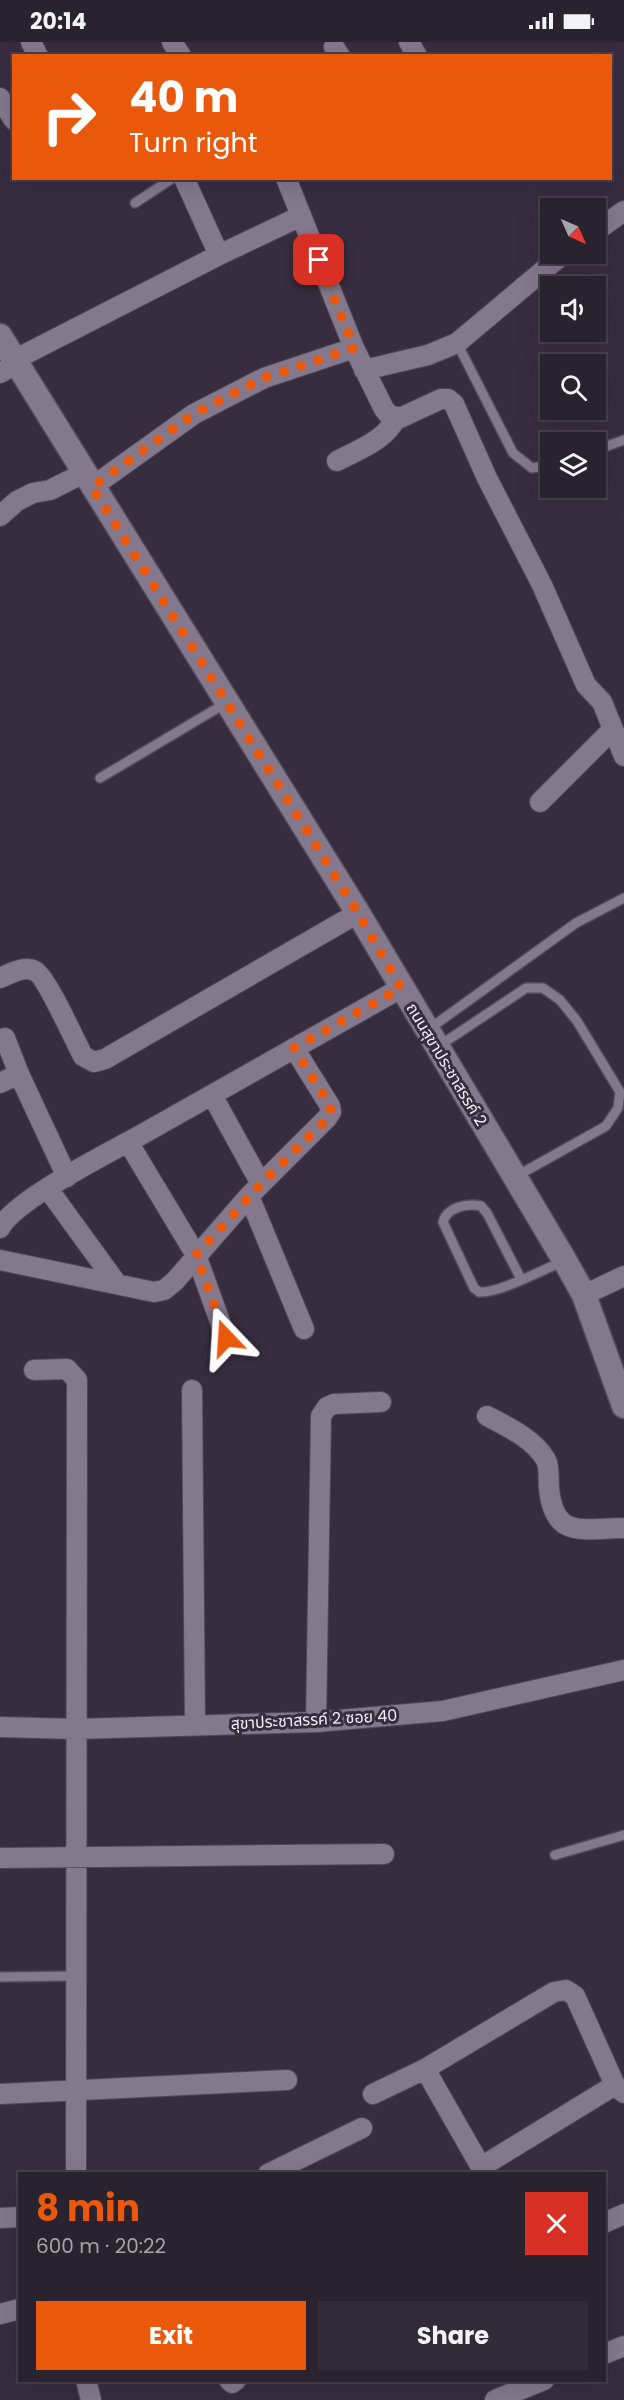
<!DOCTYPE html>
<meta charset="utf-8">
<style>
:root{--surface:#29222f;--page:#312a37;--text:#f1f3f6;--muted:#a5a4aa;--line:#453f4b;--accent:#ea580c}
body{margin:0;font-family:Poppins,"Noto Sans Thai",sans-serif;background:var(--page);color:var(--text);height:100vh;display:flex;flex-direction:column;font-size:22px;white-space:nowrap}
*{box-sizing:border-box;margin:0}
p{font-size:20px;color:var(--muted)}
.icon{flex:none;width:33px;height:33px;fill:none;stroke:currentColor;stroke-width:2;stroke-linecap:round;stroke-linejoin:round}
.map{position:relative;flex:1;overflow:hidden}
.side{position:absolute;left:18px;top:2130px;width:588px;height:210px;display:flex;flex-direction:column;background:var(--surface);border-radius:0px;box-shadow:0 6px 24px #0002,0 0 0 2px var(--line)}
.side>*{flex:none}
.banner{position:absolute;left:12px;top:12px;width:600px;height:126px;border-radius:0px;box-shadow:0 6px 24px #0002,0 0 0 2px var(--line);background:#ea580c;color:#fff;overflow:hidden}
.needle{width:39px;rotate:135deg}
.controls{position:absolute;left:540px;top:156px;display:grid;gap:12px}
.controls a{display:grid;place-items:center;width:66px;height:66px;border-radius:0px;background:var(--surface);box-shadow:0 6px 24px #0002,0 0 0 2px var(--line);font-size:30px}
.pin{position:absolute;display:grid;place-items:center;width:51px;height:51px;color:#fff;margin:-26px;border-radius:12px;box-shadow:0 3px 9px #0006}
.me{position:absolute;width:66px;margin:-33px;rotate:340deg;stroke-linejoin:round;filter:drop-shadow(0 0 4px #0008)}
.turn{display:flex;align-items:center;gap:21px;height:126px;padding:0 18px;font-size:27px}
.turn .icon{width:78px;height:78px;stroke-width:2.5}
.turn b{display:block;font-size:42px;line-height:51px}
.round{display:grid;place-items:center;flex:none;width:63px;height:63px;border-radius:0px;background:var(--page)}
.summary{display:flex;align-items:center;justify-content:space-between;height:102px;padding:0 18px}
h1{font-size:36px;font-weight:700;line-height:45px;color:var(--accent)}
.button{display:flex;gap:12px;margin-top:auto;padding:12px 18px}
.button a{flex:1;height:69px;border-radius:0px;background:var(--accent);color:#fff;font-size:24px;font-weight:700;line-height:69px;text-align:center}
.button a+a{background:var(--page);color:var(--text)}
.status{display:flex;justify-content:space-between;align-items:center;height:42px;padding:0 30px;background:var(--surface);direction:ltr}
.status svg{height:16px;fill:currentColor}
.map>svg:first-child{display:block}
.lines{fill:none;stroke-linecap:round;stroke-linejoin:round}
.service-casing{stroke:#514958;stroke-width:12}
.minor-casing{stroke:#514958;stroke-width:22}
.tertiary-casing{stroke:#514958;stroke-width:27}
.service{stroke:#84788d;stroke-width:9}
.minor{stroke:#84788d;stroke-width:20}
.tertiary{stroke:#84788d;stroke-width:24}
.route{stroke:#ea580c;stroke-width:10;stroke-dasharray:0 18}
.labels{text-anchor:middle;stroke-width:6;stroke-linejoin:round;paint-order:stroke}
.street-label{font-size:16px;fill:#f4edf9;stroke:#372d3f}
</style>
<div class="status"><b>20:14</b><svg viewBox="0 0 49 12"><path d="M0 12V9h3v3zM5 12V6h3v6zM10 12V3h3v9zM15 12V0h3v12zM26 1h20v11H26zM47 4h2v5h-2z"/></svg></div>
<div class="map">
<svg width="624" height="2358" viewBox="0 0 624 2358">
<rect width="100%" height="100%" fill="#372d3f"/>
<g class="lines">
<g class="service-casing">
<path id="service" d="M 135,161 L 173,136
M 457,301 L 513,411 L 532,426 L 550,423
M 596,408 L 624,398
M 100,736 L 226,661
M 429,987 L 576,881 L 624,856
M 439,1004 L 526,946 L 543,946 L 560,958 L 577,979 L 620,1050 L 618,1066 L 606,1084 L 515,1135
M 521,1237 L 487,1171 L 481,1164 C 467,1161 447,1165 443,1180 L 474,1246 L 479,1250 C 498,1252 544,1227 564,1219
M 555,1813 L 624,1793
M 0,1935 L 75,1934"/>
</g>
<g class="minor-casing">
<path id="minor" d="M 31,0 L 38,14
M 172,0 L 181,14
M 409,0 L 417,14
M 334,5 L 340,14
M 0,56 L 14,78
M 184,136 L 219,213
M 286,136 L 354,306 L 384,367 L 389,373 L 400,376 L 441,357 L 448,357 L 454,362 L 487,436 L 542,543 L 586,643 L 602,660 L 624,714
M 596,189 L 624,169
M 14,318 L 219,213 L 301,174
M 364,328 L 428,313 L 457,301 L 563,212
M 0,331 L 16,322
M 337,419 C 358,408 386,398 396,376
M 92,445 L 194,372 L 264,336 L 354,306
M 0,474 L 17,459 L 33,451 L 50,448 L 84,431
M 540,760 L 613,687
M 0,936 C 10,932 24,923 35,929 C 46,934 75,999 83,1014 L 94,1020 L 105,1017 L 358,871
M 5,996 L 19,1032 L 67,1135
M 0,1041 L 19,1032
M 212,1053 L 261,1142
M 128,1100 L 196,1213 L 226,1296
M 48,1147 L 117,1242
M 249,1154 L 304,1287
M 0,1186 C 15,1158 108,1111 139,1094 C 227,1044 314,995 401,946
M 0,1218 L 154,1250 L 164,1248 L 175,1239 L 249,1154 L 327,1076 L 331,1070 L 330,1064 L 294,1006
M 584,1253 L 624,1234
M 34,1328 L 67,1327 L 77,1338 L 76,2132
M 192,1348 L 195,1683
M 487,1374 C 508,1385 534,1397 546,1418 C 550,1426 548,1438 549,1446 C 554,1498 582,1486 624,1486
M 316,1680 L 321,1374 L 327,1365 L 334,1362 L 381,1360
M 0,1685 L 76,1687 L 316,1680 L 443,1669 L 624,1628
M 0,1816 L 384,1812
M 425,2027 L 485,2132
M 0,2052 L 287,2038
M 373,2052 L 425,2027 L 554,1950 L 566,1948 L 575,1954 L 615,2043 L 624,2051
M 481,2125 L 615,2043
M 268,2132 L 362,2086
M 0,2176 L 20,2175
M 604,2181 L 624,2172
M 0,2272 L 20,2267
M 604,2312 L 624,2304
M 86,2338 L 91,2358
M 229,2338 L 232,2341 L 236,2338
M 495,2358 L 544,2338"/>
</g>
<g class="tertiary-casing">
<path id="tertiary" d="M 0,294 L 358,871 L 565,1219 L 584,1253 L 624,1364"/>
</g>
<use href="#service" class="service"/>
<use href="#minor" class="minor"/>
<use href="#tertiary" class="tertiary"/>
</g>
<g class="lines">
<path class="route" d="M 226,1296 L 196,1213 L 261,1142 L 327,1077 L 331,1070 L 330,1064 L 294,1006 L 401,946 L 358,871 L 92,445 L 194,372 L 264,336 L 354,306 L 319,218"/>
</g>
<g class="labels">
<g class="street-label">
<text transform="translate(447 1022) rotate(59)" y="6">ถนนสุขาประชาสรรค์ 2</text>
<text transform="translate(314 1677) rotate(-3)" y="6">สุขาประชาสรรค์ 2 ซอย 40</text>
</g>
</g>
</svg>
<div class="controls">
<a><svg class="needle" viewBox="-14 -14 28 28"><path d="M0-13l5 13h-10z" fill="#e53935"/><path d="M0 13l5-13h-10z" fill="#a5a4aa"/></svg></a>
<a><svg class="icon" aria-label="sound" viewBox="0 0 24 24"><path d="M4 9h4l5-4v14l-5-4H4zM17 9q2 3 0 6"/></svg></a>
<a><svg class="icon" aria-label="search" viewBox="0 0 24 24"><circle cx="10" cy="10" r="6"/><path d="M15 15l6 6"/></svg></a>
<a><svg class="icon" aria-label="layers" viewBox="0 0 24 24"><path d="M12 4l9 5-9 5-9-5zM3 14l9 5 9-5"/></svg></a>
</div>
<div class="pin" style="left:319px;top:218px;background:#d93025"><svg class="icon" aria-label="arrive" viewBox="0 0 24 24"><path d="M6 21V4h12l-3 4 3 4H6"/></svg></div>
<svg class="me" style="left:226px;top:1296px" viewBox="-20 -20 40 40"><path d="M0-17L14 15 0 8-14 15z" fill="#ea580c" stroke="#fff" stroke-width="4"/></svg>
<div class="banner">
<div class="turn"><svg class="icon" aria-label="right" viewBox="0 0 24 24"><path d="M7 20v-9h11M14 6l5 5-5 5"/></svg><div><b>40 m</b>Turn right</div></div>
</div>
<section class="side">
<div class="summary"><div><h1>8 min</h1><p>600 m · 20:22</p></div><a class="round" style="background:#d93025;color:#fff"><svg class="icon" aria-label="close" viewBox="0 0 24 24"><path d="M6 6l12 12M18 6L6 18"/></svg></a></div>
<div class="button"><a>Exit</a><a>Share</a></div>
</section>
</div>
